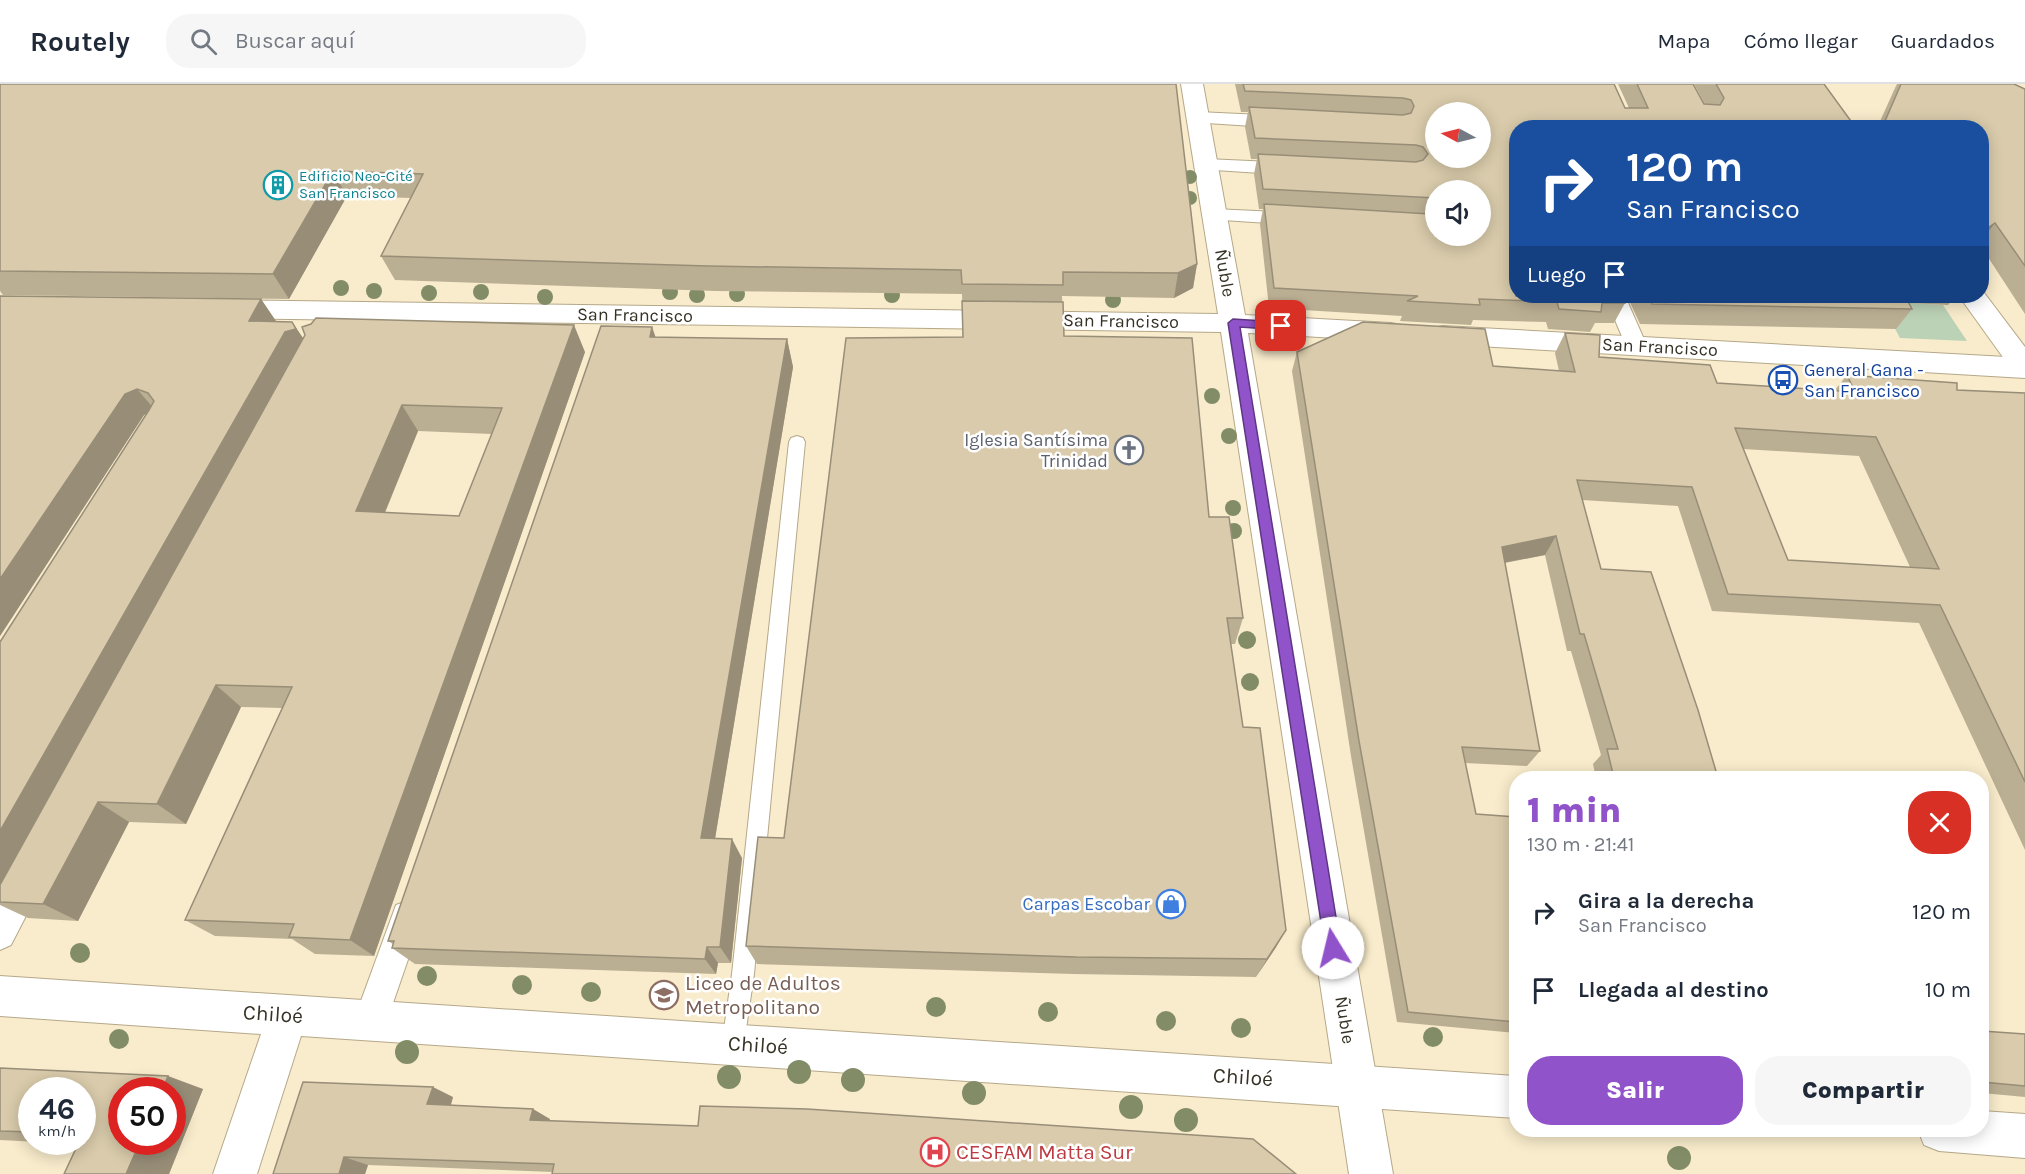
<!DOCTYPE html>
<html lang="es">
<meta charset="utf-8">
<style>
:root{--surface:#fff;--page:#f6f6f7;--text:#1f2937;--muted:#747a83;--line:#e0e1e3;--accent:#9153c9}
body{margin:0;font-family:Karla,sans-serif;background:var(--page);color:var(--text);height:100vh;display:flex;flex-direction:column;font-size:22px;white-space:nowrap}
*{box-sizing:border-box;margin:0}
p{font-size:20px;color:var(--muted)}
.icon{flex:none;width:33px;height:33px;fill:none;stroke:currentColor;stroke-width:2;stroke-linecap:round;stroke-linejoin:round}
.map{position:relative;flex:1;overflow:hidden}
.sheet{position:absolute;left:1509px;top:687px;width:480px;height:366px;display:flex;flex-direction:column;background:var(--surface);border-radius:24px;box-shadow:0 3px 15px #0003}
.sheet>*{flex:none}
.hud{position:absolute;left:1509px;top:36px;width:480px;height:183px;border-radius:24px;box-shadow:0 3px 15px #0003;background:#1a4fa0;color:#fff;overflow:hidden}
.needle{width:39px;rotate:277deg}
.buttons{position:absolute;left:1425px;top:18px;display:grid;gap:12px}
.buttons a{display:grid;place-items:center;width:66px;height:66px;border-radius:50%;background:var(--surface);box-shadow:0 3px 15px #0003;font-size:30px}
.speed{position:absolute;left:18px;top:993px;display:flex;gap:12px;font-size:30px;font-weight:700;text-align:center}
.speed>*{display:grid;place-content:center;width:78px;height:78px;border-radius:50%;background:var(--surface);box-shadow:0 3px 15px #0003;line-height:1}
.speed small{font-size:15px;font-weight:400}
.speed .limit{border:9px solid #d22;background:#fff;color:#111}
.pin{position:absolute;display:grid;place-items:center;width:51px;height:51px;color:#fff;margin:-26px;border-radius:12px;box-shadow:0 3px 9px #0006}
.me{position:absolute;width:66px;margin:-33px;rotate:351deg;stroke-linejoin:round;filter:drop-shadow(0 0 4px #0008)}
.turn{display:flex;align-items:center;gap:21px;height:126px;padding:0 18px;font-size:27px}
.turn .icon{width:78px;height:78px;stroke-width:2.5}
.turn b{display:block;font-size:42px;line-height:51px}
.then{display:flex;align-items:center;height:57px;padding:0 18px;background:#0003;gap:12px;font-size:22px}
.round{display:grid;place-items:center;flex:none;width:63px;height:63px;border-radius:24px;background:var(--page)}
.head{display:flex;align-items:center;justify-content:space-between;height:102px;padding:0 18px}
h1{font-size:36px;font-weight:800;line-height:45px;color:var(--accent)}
.action{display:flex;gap:12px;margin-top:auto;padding:12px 18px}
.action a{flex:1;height:69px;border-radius:24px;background:var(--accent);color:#fff;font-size:24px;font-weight:800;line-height:69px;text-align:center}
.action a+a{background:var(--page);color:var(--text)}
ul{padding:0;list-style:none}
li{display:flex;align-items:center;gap:18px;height:78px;padding:0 18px}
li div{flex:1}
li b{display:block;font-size:22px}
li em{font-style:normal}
header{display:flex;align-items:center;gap:36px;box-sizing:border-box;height:84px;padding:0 30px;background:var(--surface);border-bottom:2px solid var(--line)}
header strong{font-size:28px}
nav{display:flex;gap:33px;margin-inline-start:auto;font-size:21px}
.search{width:420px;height:54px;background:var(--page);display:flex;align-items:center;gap:15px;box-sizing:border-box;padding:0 21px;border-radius:24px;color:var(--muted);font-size:22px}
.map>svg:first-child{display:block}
.green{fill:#bcd2b6}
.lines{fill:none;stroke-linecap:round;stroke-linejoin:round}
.service-casing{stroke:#b5a889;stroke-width:2}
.pedestrian-casing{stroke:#b5a889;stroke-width:2}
.minor-casing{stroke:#b5a889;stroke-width:2}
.secondary-casing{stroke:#b5a889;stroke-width:2}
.service{fill:#fff;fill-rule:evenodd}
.pedestrian{fill:#fff;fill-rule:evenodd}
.minor{fill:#fff;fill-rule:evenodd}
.secondary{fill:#fff;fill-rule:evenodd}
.tree{fill:#828d68}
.wall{fill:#bbaf93;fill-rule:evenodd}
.shaded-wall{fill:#988e78}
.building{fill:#d9cbab;stroke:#988e78;stroke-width:1.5;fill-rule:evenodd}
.route{fill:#9153c9;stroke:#5e3683;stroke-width:1.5}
.labels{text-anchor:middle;stroke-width:5;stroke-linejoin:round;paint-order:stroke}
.far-culture-label{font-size:15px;fill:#0d838f;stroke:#fff;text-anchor:start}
.street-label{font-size:18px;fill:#373226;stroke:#fff}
.transit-label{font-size:18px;fill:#164399;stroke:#fff;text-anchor:start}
.worship-label{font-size:18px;fill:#5b616d;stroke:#fff;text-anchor:end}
.shop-label{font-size:18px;fill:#366cbe;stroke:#fff;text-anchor:end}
.near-education-label{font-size:21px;fill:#785e54;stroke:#fff;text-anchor:start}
.near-street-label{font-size:21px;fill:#373226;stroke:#fff}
.near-health-label{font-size:21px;fill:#be3a42;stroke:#fff;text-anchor:start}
</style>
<header>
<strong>Routely</strong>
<div class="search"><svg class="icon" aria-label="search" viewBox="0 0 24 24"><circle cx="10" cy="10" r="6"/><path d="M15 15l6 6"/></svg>Buscar aquí</div>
<nav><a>Mapa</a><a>Cómo llegar</a><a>Guardados</a></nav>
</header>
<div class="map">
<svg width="2025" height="1090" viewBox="0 0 2025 1090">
<rect width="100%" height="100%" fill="#f9eccc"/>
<path class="green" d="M 1880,217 L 1943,221 L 1967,257 L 1900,254 Z"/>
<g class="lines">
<g class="service-casing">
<path id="service" d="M 797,352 L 803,354 L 805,358 L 754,890 L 744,959 L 741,967 L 733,970 L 725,967 L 722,959 L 732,890 L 789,358 L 791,354 Z"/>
</g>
<g class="pedestrian-casing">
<path id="pedestrian" d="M 1198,28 L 1283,32 L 1290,34 L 1292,38 L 1290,42 L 1283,44 L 1191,38 L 1189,34 L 1191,30 Z
M 1206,75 L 1291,79 L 1298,81 L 1301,85 L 1298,89 L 1291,91 L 1199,85 L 1196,81 L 1199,77 Z
M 1214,125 L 1297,129 L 1304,130 L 1307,135 L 1304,140 L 1297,141 L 1207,135 L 1204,131 L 1207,127 Z
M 1605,212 L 1625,212 L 1647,262 L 1644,267 L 1636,270 L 1628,267 Z
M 29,780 L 40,785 L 45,795 L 11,861 L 0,866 L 0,818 L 18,785 Z
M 407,817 L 418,821 L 423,832 L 383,948 L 371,953 L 359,948 L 354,936 L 396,821 Z"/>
</g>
<g class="minor-casing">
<path id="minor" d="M 1982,206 L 2025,263 L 2025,293 L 2015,290 L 1959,212 L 1982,212 Z
M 0,892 L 1516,992 L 1516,1034 L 301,952 L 257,1090 L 213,1090 L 261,950 L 0,932 Z
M 1982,1027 L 2025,1030 L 2025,1074 L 1939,1067 L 1924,1061 L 1918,1046 L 1982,1046 Z"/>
</g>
<g class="secondary-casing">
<path id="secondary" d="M 1181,0 L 1203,0 L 1245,231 L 1391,239 L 1401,241 L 1405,248 L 1401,255 L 1391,257 L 1248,249 L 1393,1090 L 1349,1090 L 1221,248 L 225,234 L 216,231 L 212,225 L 216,219 L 225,216 L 1218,230 Z
M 1443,242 L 2025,274 L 2025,294 L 1443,260 L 1433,258 L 1429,251 L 1433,244 Z"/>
</g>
<use href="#service" class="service"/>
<use href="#pedestrian" class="pedestrian"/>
<use href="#minor" class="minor"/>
<use href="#secondary" class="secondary"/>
</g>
<g class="tree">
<circle cx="1190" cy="93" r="7"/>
<circle cx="1190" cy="114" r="7"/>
<circle cx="341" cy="204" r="8"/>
<circle cx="374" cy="207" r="8"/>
<circle cx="481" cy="208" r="8"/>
<circle cx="670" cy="208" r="8"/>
<circle cx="429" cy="209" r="8"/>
<circle cx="737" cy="210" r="8"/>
<circle cx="697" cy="211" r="8"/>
<circle cx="892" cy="211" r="8"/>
<circle cx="545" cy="213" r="8"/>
<circle cx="1113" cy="216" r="8"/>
<circle cx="1212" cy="312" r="8"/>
<circle cx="1229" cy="352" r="8"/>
<circle cx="1233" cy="424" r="8"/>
<circle cx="1234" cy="447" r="8"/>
<circle cx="1247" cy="556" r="9"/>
<circle cx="1250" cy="598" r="9"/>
<circle cx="80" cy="869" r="10"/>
<circle cx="427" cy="892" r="10"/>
<circle cx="522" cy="901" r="10"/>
<circle cx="591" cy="908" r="10"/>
<circle cx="936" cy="923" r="10"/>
<circle cx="1048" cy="928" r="10"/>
<circle cx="1166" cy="937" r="10"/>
<circle cx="1241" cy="944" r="10"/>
<circle cx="1433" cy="953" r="10"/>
<circle cx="119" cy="955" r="10"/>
<circle cx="407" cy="968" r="12"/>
<circle cx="799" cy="988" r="12"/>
<circle cx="729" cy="993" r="12"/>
<circle cx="853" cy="996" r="12"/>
<circle cx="974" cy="1009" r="12"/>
<circle cx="1131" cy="1023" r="12"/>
<circle cx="1186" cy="1036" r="12"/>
<circle cx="1679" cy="1074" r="12"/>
</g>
<path class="wall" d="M 0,0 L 1197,180 L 1193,204 L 1174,214 L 1062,212 L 1064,252 L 1209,433 L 1243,534 L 1235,560 L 1231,560 L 1243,643 L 1286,846 L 1256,893 L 1073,890 L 757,880 L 746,862 L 784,754 L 963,253 L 962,210 L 715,207 L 395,196 L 381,172 L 411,114 L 347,112 L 289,215 L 3,211 L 0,207 Z
M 1235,0 L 1614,0 L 1625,24 L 1629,24 L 1618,0 L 1693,0 L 1705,20 L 1694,0 L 1824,0 L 1856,44 L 1516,44 L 1625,219 L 1614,239 L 1595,239 L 1590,248 L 1548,245 L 1546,238 L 1473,236 L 1471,241 L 1400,237 L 1402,232 L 1269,224 L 1260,140 L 1263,125 L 1259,125 L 1254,90 L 1257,75 L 1251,75 L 1245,43 L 1248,28 L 1241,28 ZM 1436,106 L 1480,152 L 1436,152 Z
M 1897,0 L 2014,0 L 2025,5 L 2025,230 L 1982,164 L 1982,44 L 1877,44 L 1895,4 Z
M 0,212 L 261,215 L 276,238 L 292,238 L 303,254 L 585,268 L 374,872 L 315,870 L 292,855 L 215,852 L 185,836 L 282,624 L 241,623 L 186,740 L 129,738 L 78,837 L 28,834 L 0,821 L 0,558 L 147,329 L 144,331 L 0,552 ZM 418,347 L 492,350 L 459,432 L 385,429 Z
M 1627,212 L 1956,212 L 1948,221 L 1909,219 L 1912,225 L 1896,245 L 1640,240 Z
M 652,243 L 655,253 L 787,255 L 793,283 L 715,754 L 742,774 L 731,879 L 718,879 L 716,890 L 415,880 L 392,864 L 393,860 L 388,857 Z
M 1565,249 L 1599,273 L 1717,299 L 1835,306 L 1847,291 L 1957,306 L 2025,309 L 2025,766 L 1919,539 L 1712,527 L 1678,422 L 1582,416 L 1601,485 L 1718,694 L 1596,694 L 1593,680 L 1601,671 L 1571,567 L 1567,567 L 1545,471 L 1505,479 L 1540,667 L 1527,682 L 1465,679 L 1476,730 L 1516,733 L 1516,949 L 1397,938 L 1351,672 L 1292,287 L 1297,268 L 1559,287 L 1555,269 ZM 1743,365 L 1859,372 L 1910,483 L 1788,476 Z
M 1982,947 L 2025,950 L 2025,1013 L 1982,1009 Z
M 0,984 L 203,1005 L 169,1090 L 64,1090 L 78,1060 L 0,1056 ZM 32,1006 L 82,1006 L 82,1058 L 32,1058 Z
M 453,1013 L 451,1021 L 550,1035 L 549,1037 L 698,1042 L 807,1025 L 553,1088 L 368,1081 L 365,1090 L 273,1090 Z"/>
<path class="shaded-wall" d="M 333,87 L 347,112 L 289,215 L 273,190 Z
M 1995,139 L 1982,155 L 1982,148 Z
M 1197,180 L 1193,204 L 1174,214 L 1178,189 Z
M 261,215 L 276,237 L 264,259 L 249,237 Z
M 292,238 L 307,260 L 0,813 L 0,747 L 285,248 Z
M 574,241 L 585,268 L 374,872 L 350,856 Z
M 652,243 L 662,271 L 650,253 Z
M 787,255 L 793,283 L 712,773 L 701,754 Z
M 137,305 L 155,326 L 144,331 L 0,552 L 0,495 L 125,310 Z
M 402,321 L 418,347 L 375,452 L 356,427 Z
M 1556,452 L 1545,471 L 1491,481 L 1502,463 Z
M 216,601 L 241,623 L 186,740 L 157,720 Z
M 98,718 L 129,738 L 78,837 L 43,820 Z
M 732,755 L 742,774 L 731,879 L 720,863 Z
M 1286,846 L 1275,865 L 1256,893 L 1267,875 Z
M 707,863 L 718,879 L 716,890 L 705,875 Z
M 168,992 L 203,1005 L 169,1090 L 126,1090 L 140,1058 L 172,1058 L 172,1006 L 162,1006 Z
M 433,1003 L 453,1013 L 448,1030 L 427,1020 Z
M 533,1025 L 550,1035 L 547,1046 L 530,1036 Z
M 344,1073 L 368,1081 L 365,1090 L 339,1090 Z"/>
<path class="building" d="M 0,0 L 1176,0 L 1197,180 L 1178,189 L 1063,188 L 1063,201 L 962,200 L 961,186 L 708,182 L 381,172 L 423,90 L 333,87 L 273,190 L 0,187 Z
M 1243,0 L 1614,0 L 1625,24 L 1648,24 L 1637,0 L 1693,0 L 1704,20 L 1720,21 L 1724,14 L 1716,0 L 1824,0 L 1856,44 L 1516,44 L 1516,212 L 1622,212 L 1625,219 L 1602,219 L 1601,228 L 1559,225 L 1557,218 L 1479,215 L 1480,221 L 1407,217 L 1418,212 L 1274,204 L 1264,120 L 1430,130 L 1436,129 L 1436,152 L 1480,152 L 1480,106 L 1436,106 L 1436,114 L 1263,105 L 1258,70 L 1416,78 L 1423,76 L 1428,70 L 1423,63 L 1416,61 L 1255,54 L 1249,23 L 1403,31 L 1411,29 L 1414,22 L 1411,16 L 1403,14 L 1245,7 ZM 1436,28 L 1480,28 L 1480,74 L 1436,74 Z
M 1901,0 L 2014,0 L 2025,5 L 2025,182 L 1995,139 L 1982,148 L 1982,44 L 1882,44 Z
M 0,212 L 261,215 L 249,237 L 292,238 L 296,245 L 285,248 L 0,747 L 0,558 L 149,326 L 154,317 L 148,309 L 137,305 L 125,310 L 0,495 Z
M 1648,212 L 1905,212 L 1912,225 L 1652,220 Z
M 962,217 L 1063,218 L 1064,252 L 1192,254 L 1209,433 L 1229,433 L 1243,534 L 1227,534 L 1243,643 L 1260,644 L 1286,846 L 1267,875 L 1076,873 L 746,862 L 758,753 L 784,754 L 846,254 L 963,253 Z
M 316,234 L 574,241 L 350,856 L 289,853 L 294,840 L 185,836 L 292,603 L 216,601 L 157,720 L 98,718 L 43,820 L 0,818 L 0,801 L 305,251 L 302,243 L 311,240 ZM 402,321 L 502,324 L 459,432 L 356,427 Z
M 1363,238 L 1485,245 L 1493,282 L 1575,288 L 1565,249 L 1600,251 L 1599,273 L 1710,281 L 1717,299 L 1855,308 L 1847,291 L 1957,299 L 1957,306 L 2025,309 L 2025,698 L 1940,521 L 1728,510 L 1692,403 L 1577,396 L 1601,485 L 1651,488 L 1698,626 L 1718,694 L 1614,694 L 1607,665 L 1618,665 L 1584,550 L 1580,550 L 1556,452 L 1502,463 L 1540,667 L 1462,663 L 1476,730 L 1516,733 L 1516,938 L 1408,928 L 1359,657 L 1297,268 ZM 1735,344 L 1876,353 L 1939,485 L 1788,476 Z
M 601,242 L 652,243 L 650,253 L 787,255 L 701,754 L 732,755 L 720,863 L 707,863 L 705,875 L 392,864 L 394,857 L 388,857 Z
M 1982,947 L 2025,950 L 2025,1002 L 1982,998 Z
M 0,984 L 168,992 L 162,1006 L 122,1006 L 122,1058 L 140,1058 L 126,1090 L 64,1090 L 79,1058 L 82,1058 L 82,1006 L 32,1006 L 32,1048 L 0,1047 Z
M 303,998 L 433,1003 L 427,1020 L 533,1025 L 530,1036 L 698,1042 L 700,1022 L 807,1025 L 1253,1055 L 1296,1090 L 552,1090 L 554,1080 L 344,1073 L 339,1090 L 273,1090 Z"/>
<path class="route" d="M 1233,235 L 1281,238 L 1286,242 L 1281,246 L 1240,243 L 1341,864 L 1339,870 L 1333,872 L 1327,870 L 1325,864 L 1228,239 Z"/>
<defs>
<g id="building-ring" transform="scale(1.5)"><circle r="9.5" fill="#fff" stroke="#0f9aa8" stroke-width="1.5"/><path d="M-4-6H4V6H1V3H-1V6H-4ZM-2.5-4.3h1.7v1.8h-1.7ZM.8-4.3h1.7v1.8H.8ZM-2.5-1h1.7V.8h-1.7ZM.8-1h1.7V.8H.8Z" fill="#0f9aa8"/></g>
<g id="bus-ring" transform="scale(1.5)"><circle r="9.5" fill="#fff" stroke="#1a4fb4" stroke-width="1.5"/><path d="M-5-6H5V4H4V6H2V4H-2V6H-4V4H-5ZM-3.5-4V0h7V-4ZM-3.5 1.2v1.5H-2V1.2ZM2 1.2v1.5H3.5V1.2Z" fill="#1a4fb4"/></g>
<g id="church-ring" transform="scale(1.5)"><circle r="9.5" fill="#fff" stroke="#6b7280" stroke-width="1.5"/><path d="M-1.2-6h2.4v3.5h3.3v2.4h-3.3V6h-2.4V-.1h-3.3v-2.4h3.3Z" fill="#6b7280"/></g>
<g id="shop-ring" transform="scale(1.5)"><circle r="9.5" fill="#fff" stroke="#3f7fe0" stroke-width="1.5"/><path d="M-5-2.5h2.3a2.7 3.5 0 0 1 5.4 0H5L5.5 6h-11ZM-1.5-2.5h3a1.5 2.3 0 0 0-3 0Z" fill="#3f7fe0"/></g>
<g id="school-ring" transform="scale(1.5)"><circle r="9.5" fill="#fff" stroke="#8d6e63" stroke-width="1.5"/><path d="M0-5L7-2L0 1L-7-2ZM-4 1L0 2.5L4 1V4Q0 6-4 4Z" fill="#8d6e63"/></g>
<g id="hospital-ring" transform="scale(1.5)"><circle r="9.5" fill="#fff" stroke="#e0444e" stroke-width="1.5"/><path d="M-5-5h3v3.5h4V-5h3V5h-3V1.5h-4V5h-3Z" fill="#e0444e"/></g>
</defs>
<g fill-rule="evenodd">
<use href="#building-ring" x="278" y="101"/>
<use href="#bus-ring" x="1783" y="296"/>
<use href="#church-ring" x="1129" y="366"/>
<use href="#shop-ring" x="1171" y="820"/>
<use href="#school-ring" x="664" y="911"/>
<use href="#hospital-ring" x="935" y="1068"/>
</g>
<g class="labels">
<g class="far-culture-label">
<text x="299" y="97">Edificio Neo-Cité<tspan x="299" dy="17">San Francisco</tspan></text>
</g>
<g class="street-label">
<text transform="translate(1225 189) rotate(80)" y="6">Ñuble</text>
<text transform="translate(635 231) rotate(1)" y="6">San Francisco</text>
<text transform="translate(1121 237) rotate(1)" y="6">San Francisco</text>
<text transform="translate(1660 263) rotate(3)" y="6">San Francisco</text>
<text transform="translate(1345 936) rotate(81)" y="6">Ñuble</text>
</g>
<g class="transit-label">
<text x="1804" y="292">General Gana -<tspan x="1804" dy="21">San Francisco</tspan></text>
</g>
<g class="worship-label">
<text x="1108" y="362">Iglesia Santísima<tspan x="1108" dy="21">Trinidad</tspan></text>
</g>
<g class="shop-label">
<text x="1150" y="826">Carpas Escobar</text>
</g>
<g class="near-education-label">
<text x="685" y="906">Liceo de Adultos<tspan x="685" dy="24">Metropolitano</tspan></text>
</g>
<g class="near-street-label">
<text transform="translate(273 930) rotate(4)" y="7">Chiloé</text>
<text transform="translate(758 961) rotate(4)" y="7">Chiloé</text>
<text transform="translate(1243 993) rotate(4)" y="7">Chiloé</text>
</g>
<g class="near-health-label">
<text x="956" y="1075">CESFAM Matta Sur</text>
</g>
</g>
</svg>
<div class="buttons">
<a><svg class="needle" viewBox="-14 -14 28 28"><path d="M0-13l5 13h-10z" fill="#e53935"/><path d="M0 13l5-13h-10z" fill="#747a83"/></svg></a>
<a><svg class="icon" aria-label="sound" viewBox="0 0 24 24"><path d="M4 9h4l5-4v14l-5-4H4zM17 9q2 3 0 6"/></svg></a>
</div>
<div class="speed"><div>46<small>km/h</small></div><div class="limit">50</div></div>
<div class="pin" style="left:1281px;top:242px;background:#d93025"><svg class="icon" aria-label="arrive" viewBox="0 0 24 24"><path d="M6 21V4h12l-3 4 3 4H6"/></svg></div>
<svg class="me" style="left:1333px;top:864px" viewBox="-20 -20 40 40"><circle r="19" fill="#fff"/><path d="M0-13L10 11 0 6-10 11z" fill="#9153c9"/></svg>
<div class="hud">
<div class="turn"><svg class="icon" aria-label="right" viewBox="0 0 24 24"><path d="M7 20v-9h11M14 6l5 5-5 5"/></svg><div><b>120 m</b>San Francisco</div></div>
<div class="then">Luego<svg class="icon" aria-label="arrive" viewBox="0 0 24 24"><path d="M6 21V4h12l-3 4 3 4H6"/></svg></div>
</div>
<section class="sheet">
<div class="head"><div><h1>1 min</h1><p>130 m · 21:41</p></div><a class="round" style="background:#d93025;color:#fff"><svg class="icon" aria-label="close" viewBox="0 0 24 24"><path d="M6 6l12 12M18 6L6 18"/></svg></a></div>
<ul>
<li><svg class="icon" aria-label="right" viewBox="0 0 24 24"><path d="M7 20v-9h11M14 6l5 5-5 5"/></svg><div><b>Gira a la derecha</b><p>San Francisco</p></div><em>120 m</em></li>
<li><svg class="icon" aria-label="arrive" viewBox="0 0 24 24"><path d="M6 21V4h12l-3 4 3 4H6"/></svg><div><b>Llegada al destino</b></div><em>10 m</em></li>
</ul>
<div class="action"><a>Salir</a><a>Compartir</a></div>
</section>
</div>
